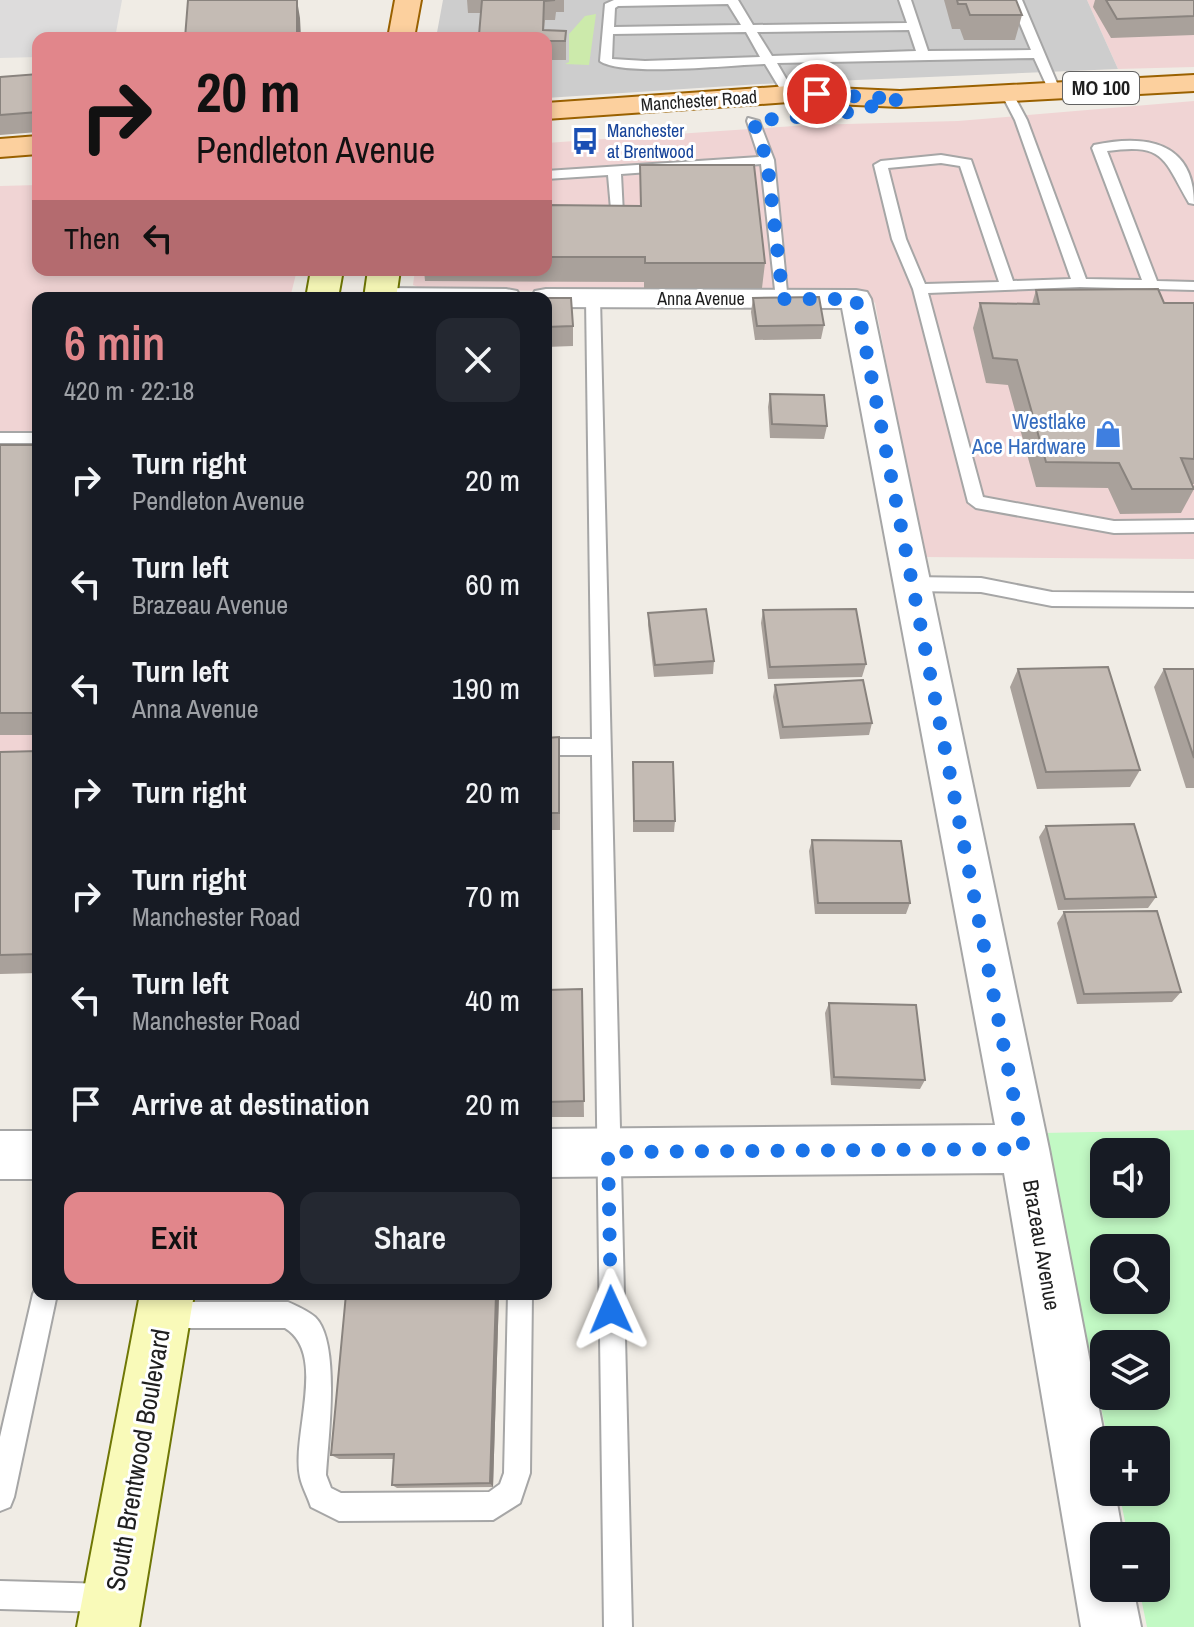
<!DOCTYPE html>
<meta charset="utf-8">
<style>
:root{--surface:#171b24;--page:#242831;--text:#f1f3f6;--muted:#9ea1a6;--accent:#e1868b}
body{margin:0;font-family:"Archivo Narrow",sans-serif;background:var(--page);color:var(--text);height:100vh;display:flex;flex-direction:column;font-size:30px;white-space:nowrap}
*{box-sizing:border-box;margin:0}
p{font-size:26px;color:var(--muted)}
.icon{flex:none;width:44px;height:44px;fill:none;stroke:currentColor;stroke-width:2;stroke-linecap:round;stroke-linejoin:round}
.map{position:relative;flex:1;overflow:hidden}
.side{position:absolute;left:32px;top:292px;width:520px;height:1008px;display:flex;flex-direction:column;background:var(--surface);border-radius:16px;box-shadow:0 4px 12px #0003}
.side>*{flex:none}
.guide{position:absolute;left:32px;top:32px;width:520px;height:244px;border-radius:16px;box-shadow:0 4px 12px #0003;background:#e1868b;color:#111;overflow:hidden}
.tools{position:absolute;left:1090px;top:1138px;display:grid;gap:16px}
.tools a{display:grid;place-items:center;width:80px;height:80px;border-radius:16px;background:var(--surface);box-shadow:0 4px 12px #0003;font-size:40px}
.pin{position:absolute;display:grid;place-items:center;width:68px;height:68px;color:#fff;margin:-34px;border:4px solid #fff;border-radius:50%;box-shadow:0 2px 8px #0007}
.me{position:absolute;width:88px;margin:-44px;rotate:359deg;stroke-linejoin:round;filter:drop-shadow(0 0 6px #0008)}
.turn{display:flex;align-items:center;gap:28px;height:168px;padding:0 32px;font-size:36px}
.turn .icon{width:104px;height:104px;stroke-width:2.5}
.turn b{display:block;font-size:56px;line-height:68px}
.then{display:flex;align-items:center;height:76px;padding:0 32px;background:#0003;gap:16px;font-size:30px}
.round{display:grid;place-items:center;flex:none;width:84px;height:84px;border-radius:16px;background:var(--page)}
.headline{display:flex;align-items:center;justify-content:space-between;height:136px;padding:0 32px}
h1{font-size:48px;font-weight:600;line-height:60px;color:var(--accent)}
.button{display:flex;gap:16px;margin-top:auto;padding:16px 32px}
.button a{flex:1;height:92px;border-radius:16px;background:var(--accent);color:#111;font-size:32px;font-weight:600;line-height:92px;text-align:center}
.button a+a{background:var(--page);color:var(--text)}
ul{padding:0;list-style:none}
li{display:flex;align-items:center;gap:24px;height:104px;padding:0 32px}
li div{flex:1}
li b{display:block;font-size:30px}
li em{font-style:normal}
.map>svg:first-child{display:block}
.residential{fill:#dddcdc}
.commercial{fill:#f0d4d4}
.religious{fill:#cdcdcd}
.grass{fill:#cceaab}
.park{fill:#c2f9c4;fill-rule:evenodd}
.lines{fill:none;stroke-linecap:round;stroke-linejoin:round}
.lane-casing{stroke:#a6a6a6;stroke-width:4}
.street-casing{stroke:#a6a6a6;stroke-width:4}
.secondary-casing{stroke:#6f7705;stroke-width:4}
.primary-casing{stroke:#9a6100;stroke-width:4}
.lane{fill:#fff;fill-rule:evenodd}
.street{fill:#fff;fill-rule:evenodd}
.secondary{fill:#f9fab9;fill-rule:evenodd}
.primary{fill:#fcd09e;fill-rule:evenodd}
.wall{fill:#a9a19b}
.shaded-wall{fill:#89837e}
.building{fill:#c4bbb4;stroke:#89837e;stroke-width:2}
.route{stroke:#1a73e8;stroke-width:14;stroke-dasharray:0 25.2}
.labels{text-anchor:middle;stroke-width:6;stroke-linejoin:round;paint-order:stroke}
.far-street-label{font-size:18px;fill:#1f1f1f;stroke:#fff}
.far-transit-label{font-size:18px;fill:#164399;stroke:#fff;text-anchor:start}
.shield{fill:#fff;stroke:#626262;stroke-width:2}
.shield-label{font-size:20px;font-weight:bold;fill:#1f1f1f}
.shop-label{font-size:22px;fill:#366cbe;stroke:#fff;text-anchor:end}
.street-label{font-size:22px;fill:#1f1f1f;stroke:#fff}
.near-street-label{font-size:26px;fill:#1f1f1f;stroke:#fff}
</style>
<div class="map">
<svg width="1194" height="1627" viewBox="0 0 1194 1627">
<rect width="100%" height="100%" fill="#f0ece5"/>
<path class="residential" d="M 0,0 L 122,0 L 115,38 L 38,38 L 38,57 L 0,58 Z"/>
<path class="commercial" d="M 1087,0 L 1194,0 L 1194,67 L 1118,69 Z
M 1194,101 L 1194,559 L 923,557 L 875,303 L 865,293 L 425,290 L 413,285 L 415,270 L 546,270 L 546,143 L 809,125 L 958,121 Z
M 38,185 L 38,270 L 297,270 L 290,298 L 38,298 L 38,751 L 0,751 L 0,186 Z"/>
<path class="religious" d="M 443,0 L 1087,0 L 1118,69 L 760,84 L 546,98 L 546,38 L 436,38 Z"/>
<path class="grass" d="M 596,14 L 589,65 L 565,64 L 569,62 L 569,34 L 585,16 Z"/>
<path class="park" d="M 1194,1130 L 1194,1627 L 1147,1627 L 1139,1588 L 1156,1588 L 1156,1536 L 1128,1536 L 1119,1492 L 1156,1492 L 1156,1440 L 1108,1440 L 1043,1133 ZM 1104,1152 L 1156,1152 L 1156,1204 L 1104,1204 ZM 1104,1248 L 1156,1248 L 1156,1300 L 1104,1300 ZM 1104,1344 L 1156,1344 L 1156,1396 L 1104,1396 Z"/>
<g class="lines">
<g class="lane-casing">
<path id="lane" d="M 738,0 L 753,25 L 907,23 L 899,0 L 911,0 L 928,51 L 1031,50 L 1010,0 L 1022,0 L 1060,90 L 1050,93 L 1034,58 L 777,63 L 795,94 L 789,98 L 785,97 L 765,64 C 731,65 623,77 600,61 L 605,4 L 614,0 ZM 728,4 L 741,25 L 614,27 L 615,8 L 618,6 ZM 909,30 L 916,51 L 772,56 L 757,32 ZM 746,32 L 760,57 L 645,61 L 612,59 L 613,34 Z
M 1003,90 L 1011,90 L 1027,120 L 1086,279 L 1142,280 L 1092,148 L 1094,145 C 1145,134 1194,141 1194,204 L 1189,203 C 1163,158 1165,143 1107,151 L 1157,281 L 1194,282 L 1194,290 L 1080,287 L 928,293 L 983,497 L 1114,521 L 1194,520 L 1194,532 L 1114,533 L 976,508 L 968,502 L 913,289 L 892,239 L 874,165 L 881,161 L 941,155 L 971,160 L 1013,281 L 1071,279 L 1015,120 L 1001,93 ZM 941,163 L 960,166 L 999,282 L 925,284 L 906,239 L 888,168 Z
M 748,118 L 759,121 L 774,160 L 788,302 L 783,304 L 776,299 L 761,164 L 621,174 L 623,214 L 608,221 L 546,220 L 546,212 L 605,213 L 611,209 L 608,175 L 546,179 L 546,171 L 759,157 L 747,121 Z
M 593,294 L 600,298 L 632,1627 L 604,1627 L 592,755 L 546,755 L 546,739 L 592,739 L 586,298 Z
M 0,433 L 38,433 L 38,443 L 0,443 Z
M 910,577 L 981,578 L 1052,592 L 1194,593 L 1194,607 L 1052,606 L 981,592 L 910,591 L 901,584 Z
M 38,1284 L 38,1294 L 57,1294 L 14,1497 L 10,1507 L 0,1511 L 0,1437 L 33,1294 Z
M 508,1294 L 532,1294 L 530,1473 L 520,1503 L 493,1520 L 339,1521 L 311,1507 C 308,1497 302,1487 300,1477 C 291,1435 328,1354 285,1328 L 164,1328 L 155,1324 L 151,1315 L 155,1306 L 164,1302 L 288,1302 C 297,1306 308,1311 315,1317 C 341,1342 328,1439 326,1475 L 331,1488 L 341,1493 L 489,1492 L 500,1484 L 504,1473 Z
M 0,1581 L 108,1584 L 118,1588 L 122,1598 L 118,1608 L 108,1612 L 0,1609 Z"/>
</g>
<g class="street-casing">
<path id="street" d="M 380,288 L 506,289 L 517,291 L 521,298 L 365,297 L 369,290 Z
M 546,289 L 856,290 L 867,292 L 871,299 L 1049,1149 L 1105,1440 L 1104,1492 L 1115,1492 L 1123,1536 L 1104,1536 L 1104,1588 L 1133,1588 L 1141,1627 L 1081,1627 L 1004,1173 L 546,1177 L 546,1129 L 995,1125 L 842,308 L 546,307 L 546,298 L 531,298 L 535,291 Z
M 0,1131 L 38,1131 L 38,1179 L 0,1179 Z"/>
</g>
<g class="secondary-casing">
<path id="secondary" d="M 311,270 L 343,270 L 338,298 L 306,298 Z
M 368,270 L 400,270 L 396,298 L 364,298 Z
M 140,1294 L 194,1294 L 139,1627 L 77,1627 Z"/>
</g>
<g class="primary-casing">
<path id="primary" d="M 395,0 L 421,0 L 414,38 L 388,38 Z
M 1194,75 L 1194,91 L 900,107 L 789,102 L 546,119 L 546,103 L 789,86 L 900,91 Z
M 38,136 L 38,154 L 0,157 L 0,139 Z"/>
</g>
<use href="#lane" class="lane"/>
<use href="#street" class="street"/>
<use href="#secondary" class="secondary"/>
<use href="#primary" class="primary"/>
</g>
<path class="wall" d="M 467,0 L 564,0 L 564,12 L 556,12 L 555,20 L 545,20 L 544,30 L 566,31 L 566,60 L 548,60 L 548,64 L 546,64 L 546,38 L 479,35 L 481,13 L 468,13 Z
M 944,0 L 1016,0 L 1022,15 L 1015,40 L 964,40 L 960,29 L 952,29 Z
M 1095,0 L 1194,0 L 1194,35 L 1111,38 L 1093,7 Z
M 38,74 L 38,132 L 0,135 L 0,77 Z
M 640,165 L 765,263 L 762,288 L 644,288 L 644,282 L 425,281 L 424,270 L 546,270 L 546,205 L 640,206 Z
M 1036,290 L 1164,303 L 1194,303 L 1194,484 L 1191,484 L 1194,489 L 1181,513 L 1120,514 L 1108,488 L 1036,487 L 1008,385 L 986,383 L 973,328 L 980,303 L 1032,304 Z
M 546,298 L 573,326 L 573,346 L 546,347 Z
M 753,298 L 824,325 L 821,339 L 755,340 L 751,312 Z
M 770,394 L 827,426 L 824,439 L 770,438 L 768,407 Z
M 0,445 L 38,445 L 38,735 L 0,735 Z
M 763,610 L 866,664 L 862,677 L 768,679 L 761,623 Z
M 648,613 L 714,661 L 713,674 L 654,677 L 648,625 Z
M 1018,669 L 1140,770 L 1130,787 L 1037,789 L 1010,687 Z
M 1164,669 L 1194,669 L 1194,788 L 1186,788 L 1154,687 Z
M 775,685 L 872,723 L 869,735 L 780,739 L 773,697 Z
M 546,738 L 560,755 L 560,830 L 546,830 Z
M 38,751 L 38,973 L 0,974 L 0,752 Z
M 633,762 L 675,821 L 674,832 L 633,832 Z
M 1046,826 L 1156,897 L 1148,908 L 1058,910 L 1039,837 Z
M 812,840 L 910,903 L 906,914 L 815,914 L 809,851 Z
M 1064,912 L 1181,992 L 1172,1002 L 1077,1004 L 1057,923 Z
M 582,989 L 584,1117 L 546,1117 L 546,990 Z
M 829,1003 L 925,1080 L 920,1089 L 831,1085 L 825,1013 Z
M 346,1294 L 499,1294 L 493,1487 L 397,1488 L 392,1485 L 394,1459 L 339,1459 L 331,1455 Z"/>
<path class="shaded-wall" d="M 297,0 L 300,18 L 301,38 L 297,38 Z
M 496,1294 L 499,1294 L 493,1487 L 490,1483 Z"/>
<path class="building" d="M 188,0 L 297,0 L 297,38 L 185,38 Z
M 482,0 L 555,0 L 544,1 L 543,30 L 566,31 L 565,41 L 548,41 L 547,45 L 546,45 L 546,38 L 461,38 L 461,35 L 479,35 Z
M 957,0 L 1016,0 L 1022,15 L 970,15 L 966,4 L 958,4 Z
M 1106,0 L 1194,0 L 1194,16 L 1117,19 Z
M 38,74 L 38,112 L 0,115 L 0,77 Z
M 640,165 L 754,165 L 765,263 L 645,263 L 645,257 L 546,257 L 546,205 L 641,206 Z
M 1158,289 L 1164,303 L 1194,303 L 1194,459 L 1181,458 L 1194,489 L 1132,489 L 1119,463 L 1046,462 L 1017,360 L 993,358 L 980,303 L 1039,304 L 1036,290 Z
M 819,297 L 824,325 L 757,326 L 753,298 Z
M 546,298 L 571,298 L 573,326 L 546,327 Z
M 770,394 L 824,395 L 827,426 L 772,424 Z
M 0,445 L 38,445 L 38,713 L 0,713 Z
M 706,609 L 714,661 L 655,665 L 648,613 Z
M 856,609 L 866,664 L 770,667 L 763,610 Z
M 1108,667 L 1140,770 L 1046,772 L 1018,669 Z
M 1164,669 L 1194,669 L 1194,758 Z
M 863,680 L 872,723 L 783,727 L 775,685 Z
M 559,737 L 559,813 L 546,813 L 546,738 Z
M 38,751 L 38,954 L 0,955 L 0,752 Z
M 633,762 L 673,762 L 675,821 L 634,821 Z
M 1134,824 L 1156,897 L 1065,899 L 1046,826 Z
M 812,840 L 901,841 L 910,903 L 818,903 Z
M 1157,911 L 1181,992 L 1084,994 L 1064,912 Z
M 582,989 L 584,1101 L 546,1102 L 546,990 Z
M 829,1003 L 916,1005 L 925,1080 L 834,1077 Z
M 346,1294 L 496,1294 L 490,1483 L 392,1485 L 394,1454 L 331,1455 Z"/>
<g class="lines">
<path class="route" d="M 611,1310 L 608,1152 L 1024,1149 L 856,299 L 783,299 L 767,160 L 753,121 L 851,112 L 900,99 L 817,94"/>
</g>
<defs>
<g id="bus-bare" transform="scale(2.16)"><path d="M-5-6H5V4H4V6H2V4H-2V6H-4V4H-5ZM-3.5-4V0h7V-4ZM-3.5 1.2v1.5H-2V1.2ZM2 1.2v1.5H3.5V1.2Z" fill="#1a4fb4" stroke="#fff" stroke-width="2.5" paint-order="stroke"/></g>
<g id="shop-bare" transform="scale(2.16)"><path d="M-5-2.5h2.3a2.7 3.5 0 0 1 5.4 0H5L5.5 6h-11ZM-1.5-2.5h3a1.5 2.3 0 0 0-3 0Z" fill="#3f7fe0" stroke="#fff" stroke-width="2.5" paint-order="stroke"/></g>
</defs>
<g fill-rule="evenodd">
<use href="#bus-bare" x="585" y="141"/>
<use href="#shop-bare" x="1108" y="434"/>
</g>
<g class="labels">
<g class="far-street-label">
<text transform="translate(699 101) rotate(-4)" y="6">Manchester Road</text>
<text x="701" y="305">Anna Avenue</text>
</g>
<g class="far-transit-label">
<text x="607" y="137">Manchester<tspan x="607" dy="21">at Brentwood</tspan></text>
</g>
<rect class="shield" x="1063" y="72" width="76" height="32" rx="6"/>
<g class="shield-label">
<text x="1101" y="95">MO 100</text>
</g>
<g class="shop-label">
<text x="1086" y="429">Westlake<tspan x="1086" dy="25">Ace Hardware</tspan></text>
</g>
<g class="street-label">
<text transform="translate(1042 1245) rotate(80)" y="8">Brazeau Avenue</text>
</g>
<g class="near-street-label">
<text transform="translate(138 1460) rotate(-80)" y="9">South Brentwood Boulevard</text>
</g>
</g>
</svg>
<div class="tools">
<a><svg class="icon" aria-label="sound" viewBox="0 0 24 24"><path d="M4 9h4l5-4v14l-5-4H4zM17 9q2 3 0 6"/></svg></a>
<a><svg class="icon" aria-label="search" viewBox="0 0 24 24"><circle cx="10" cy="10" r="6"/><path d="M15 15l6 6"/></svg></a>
<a><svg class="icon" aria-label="layers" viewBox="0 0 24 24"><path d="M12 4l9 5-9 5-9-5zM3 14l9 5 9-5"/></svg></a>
<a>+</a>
<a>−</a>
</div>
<div class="pin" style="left:817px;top:94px;background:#d93025"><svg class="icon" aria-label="arrive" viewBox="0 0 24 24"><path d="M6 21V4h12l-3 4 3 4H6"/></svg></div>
<svg class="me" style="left:611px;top:1310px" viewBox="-20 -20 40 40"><path d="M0-17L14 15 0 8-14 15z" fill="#1a73e8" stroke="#fff" stroke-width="4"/></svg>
<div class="guide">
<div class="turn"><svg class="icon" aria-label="right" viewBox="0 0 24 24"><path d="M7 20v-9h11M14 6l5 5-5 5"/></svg><div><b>20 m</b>Pendleton Avenue</div></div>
<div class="then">Then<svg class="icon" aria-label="left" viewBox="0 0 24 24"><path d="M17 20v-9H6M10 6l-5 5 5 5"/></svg></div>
</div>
<section class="side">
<div class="headline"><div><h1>6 min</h1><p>420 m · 22:18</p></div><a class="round"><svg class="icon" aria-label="close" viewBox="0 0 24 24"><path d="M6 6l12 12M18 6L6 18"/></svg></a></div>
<ul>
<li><svg class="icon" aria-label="right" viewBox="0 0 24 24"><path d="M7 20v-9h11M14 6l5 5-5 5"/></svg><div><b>Turn right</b><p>Pendleton Avenue</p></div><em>20 m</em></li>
<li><svg class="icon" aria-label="left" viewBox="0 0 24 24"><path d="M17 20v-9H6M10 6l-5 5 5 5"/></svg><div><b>Turn left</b><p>Brazeau Avenue</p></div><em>60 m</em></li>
<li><svg class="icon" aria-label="left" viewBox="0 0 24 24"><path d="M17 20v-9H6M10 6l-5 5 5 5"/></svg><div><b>Turn left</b><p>Anna Avenue</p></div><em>190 m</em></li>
<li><svg class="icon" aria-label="right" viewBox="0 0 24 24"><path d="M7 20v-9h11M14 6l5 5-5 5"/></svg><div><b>Turn right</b></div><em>20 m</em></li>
<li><svg class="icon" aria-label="right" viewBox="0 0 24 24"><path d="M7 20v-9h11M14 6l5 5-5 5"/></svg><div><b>Turn right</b><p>Manchester Road</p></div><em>70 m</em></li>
<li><svg class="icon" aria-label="left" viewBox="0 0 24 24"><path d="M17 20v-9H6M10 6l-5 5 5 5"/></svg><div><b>Turn left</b><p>Manchester Road</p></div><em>40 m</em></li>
<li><svg class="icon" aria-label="arrive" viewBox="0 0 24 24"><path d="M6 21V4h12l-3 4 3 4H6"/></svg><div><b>Arrive at destination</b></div><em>20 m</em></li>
</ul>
<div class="button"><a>Exit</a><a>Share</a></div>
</section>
</div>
